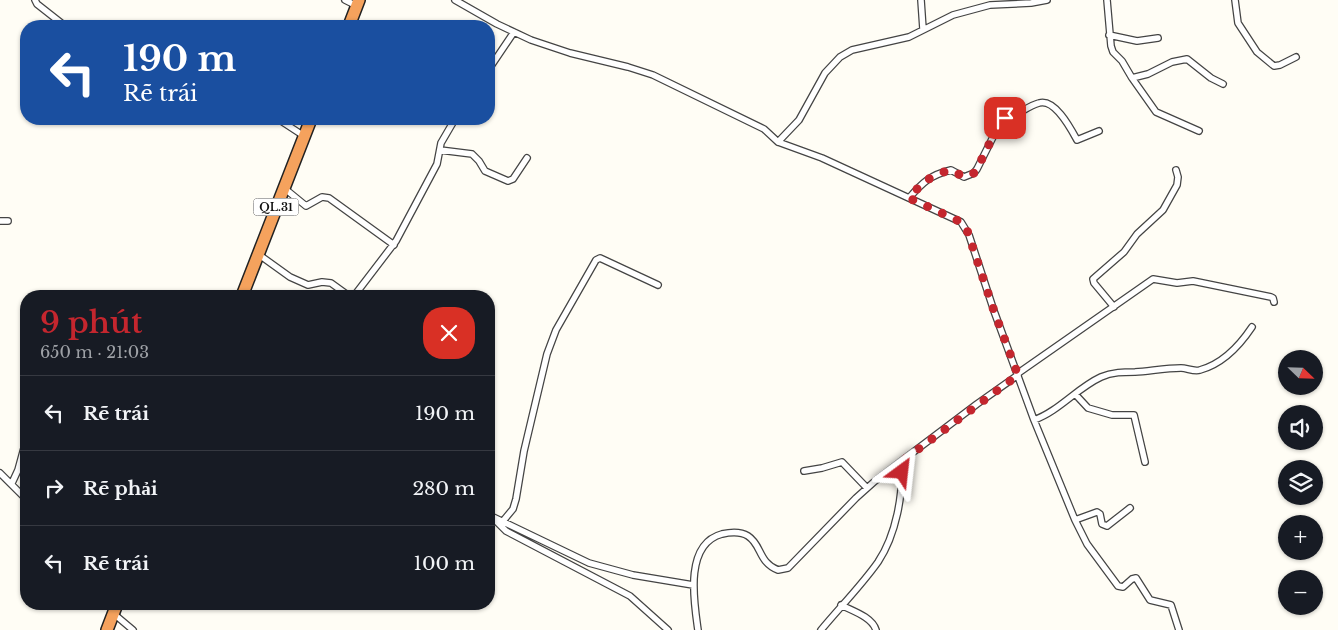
<!DOCTYPE html>
<html lang="vi">
<meta charset="utf-8">
<style>
:root{--surface:#171b24;--page:#20242c;--text:#f1f3f6;--muted:#9ea1a6;--line:#363941;--accent:#c4262e}
body{margin:0;font-family:"Libre Baskerville",serif;background:var(--page);color:var(--text);height:100vh;display:flex;flex-direction:column;font-size:19px;white-space:nowrap}
*{box-sizing:border-box;margin:0}
p{font-size:16px;color:var(--muted)}
.icon{flex:none;width:28px;height:28px;fill:none;stroke:currentColor;stroke-width:2;stroke-linecap:round;stroke-linejoin:round}
.map{position:relative;flex:1;overflow:hidden}
.panel{position:absolute;left:20px;top:290px;width:475px;height:320px;display:flex;flex-direction:column;background:var(--surface);border-radius:20px;box-shadow:0 1px 4px #0004}
.panel>*{flex:none}
.guide{position:absolute;left:20px;top:20px;width:475px;height:105px;border-radius:20px;box-shadow:0 1px 4px #0004;background:#1a4fa0;color:#fff;overflow:hidden}
.needle{width:32px;rotate:113deg}
.buttons{position:absolute;left:1278px;top:350px;display:grid;gap:10px}
.buttons a{display:grid;place-items:center;width:45px;height:45px;border-radius:50%;background:var(--surface);box-shadow:0 1px 4px #0004;font-size:25px}
.pin{position:absolute;display:grid;place-items:center;width:42px;height:42px;color:#fff;margin:-21px;border-radius:10px;box-shadow:0 2px 8px #0006}
.me{position:absolute;width:55px;margin:-28px;rotate:30deg;stroke-linejoin:round;filter:drop-shadow(0 0 4px #0008)}
.turn{display:flex;align-items:center;gap:18px;height:105px;padding:0 20px;font-size:22px}
.turn .icon{width:65px;height:65px;stroke-width:2.5}
.turn b{display:block;font-size:35px;line-height:42px}
.round{display:grid;place-items:center;flex:none;width:52px;height:52px;border-radius:20px;background:var(--page)}
.overview{display:flex;align-items:center;justify-content:space-between;height:85px;padding:0 20px}
h1{font-size:30px;font-weight:600;line-height:38px;color:var(--accent)}
ul{padding:0;list-style:none}
li{display:flex;align-items:center;gap:15px;height:75px;padding:0 20px;border-top:1px solid var(--line)}
li div{flex:1}
li b{display:block;font-size:19px}
li em{font-style:normal}
.map>svg:first-child{display:block}
.lines{fill:none;stroke-linecap:round;stroke-linejoin:round}
.street-casing{stroke:#444;stroke-width:8}
.highway-casing{stroke:#222;stroke-width:14}
.street{stroke:#fff;stroke-width:5.5}
.highway{stroke:#f5a25d;stroke-width:11}
.route{stroke:#c4262e;stroke-width:9;stroke-dasharray:0 16.2}
.labels{text-anchor:middle;stroke-width:5;stroke-linejoin:round;paint-order:stroke}
.shield{fill:#fff;stroke:#585858;stroke-width:1}
.shield-label{font-size:11px;font-weight:bold;fill:#111}
</style>
<div class="map">
<svg width="1338" height="630" viewBox="0 0 1338 630">
<rect width="100%" height="100%" fill="#fffdf5"/>
<g class="lines">
<g class="street-casing">
<path id="street" d="M 35,0 L 37,4 L 65,26
M 345,0 L 357,6
M 455,0 L 497,24 L 531,40 L 570,53 L 628,67 L 653,75 L 764,129 L 778,142 L 822,158 L 961,222 L 969,235 L 994,311 L 1034,420 L 1075,520 L 1087,544 L 1118,586 L 1123,587 L 1132,579 L 1136,578 L 1150,600 L 1171,605 L 1179,630
M 921,0 L 923,29
M 1107,0 L 1111,46 L 1113,52 L 1122,61 L 1132,78 L 1148,74 L 1172,62 L 1187,59 L 1211,78 L 1223,84
M 1235,0 L 1238,23 L 1257,52 L 1274,66 L 1280,65 L 1296,57
M 90,26 L 97,26
M 1109,35 L 1137,41 L 1158,38
M 489,69 L 514,32
M 1132,78 L 1156,112 L 1199,131
M 278,119 L 304,136
M 778,142 L 799,120 L 825,73 L 840,57 L 852,50 L 909,37 L 953,15 L 990,5 L 1031,3 L 1047,0
M 440,150 L 472,154 L 479,161 L 485,171 L 508,181 L 513,179 L 527,158
M 284,188 L 306,206 L 322,197 L 329,198 L 394,245
M 909,198 C 922,183 930,175 951,170 L 964,177 L 974,173 L 977,169 L 1002,119 C 1019,116 1025,107 1039,103 C 1055,98 1071,129 1077,140 L 1099,131
M 0,221 L 8,221
M 258,254 L 290,277 L 308,285 L 322,282 L 331,283 L 349,296
M 354,296 L 396,241 L 437,164 L 441,143 L 455,119
M 1114,307 L 1094,283 L 1093,279 L 1124,252 L 1137,234 L 1163,210 L 1177,185 L 1178,177 L 1176,170
M 1017,374 L 1153,279 L 1177,283 L 1193,281 L 1271,297 L 1273,298 L 1274,302
M 1075,394 L 1088,408 L 1112,415 L 1134,415 L 1145,462
M 1034,420 C 1059,411 1077,388 1101,377 C 1112,372 1124,372 1135,372 C 1150,371 1166,368 1181,368 C 1187,368 1194,372 1200,370 C 1222,364 1240,345 1252,327
M 804,471 L 822,468 L 842,462 L 867,488
M 0,473 L 26,499
M 12,483 L 18,470 L 24,448 L 26,446
M 489,515 L 589,563 L 633,575 L 693,585
M 494,519 L 506,531 L 630,596 L 668,630
M 1075,520 L 1097,512 L 1100,514 L 1102,524 L 1107,526 L 1130,508
M 503,521 L 513,509 L 516,499 L 524,451 L 547,354 L 556,330 L 596,260 L 600,258 L 658,285
M 841,605 C 853,611 872,617 876,630
M 114,614 L 133,630
M 698,630 C 694,602 684,544 722,534 C 731,532 740,531 748,536 C 762,545 758,562 778,570 L 788,568 L 856,498 L 875,481 L 977,404 L 1018,375
M 821,630 C 840,607 861,586 878,562 C 896,535 904,493 901,462"/>
</g>
<g class="highway-casing">
<path id="highway" d="M 349,26 L 359,0
M 242,296 L 311,119
M 107,630 L 117,604"/>
</g>
<use href="#street" class="street"/>
<use href="#highway" class="highway"/>
</g>
<g class="lines">
<path class="route" d="M 902,472 L 901,462 L 1018,375 L 994,311 L 967,230 L 961,222 L 909,198 C 922,183 930,175 951,170 L 964,177 L 974,173 L 977,169 L 1001,120 L 1005,118"/>
</g>
<g class="labels">
<rect class="shield" x="253.5" y="198.5" width="45" height="17" rx="4"/>
<g class="shield-label">
<text x="276" y="211">QL.31</text>
</g>
</g>
</svg>
<div class="buttons">
<a><svg class="needle" viewBox="-14 -14 28 28"><path d="M0-13l5 13h-10z" fill="#e53935"/><path d="M0 13l5-13h-10z" fill="#9ea1a6"/></svg></a>
<a><svg class="icon" aria-label="sound" viewBox="0 0 24 24"><path d="M4 9h4l5-4v14l-5-4H4zM17 9q2 3 0 6"/></svg></a>
<a><svg class="icon" aria-label="layers" viewBox="0 0 24 24"><path d="M12 4l9 5-9 5-9-5zM3 14l9 5 9-5"/></svg></a>
<a>+</a>
<a>−</a>
</div>
<div class="pin" style="left:1005px;top:118px;background:#d93025"><svg class="icon" aria-label="arrive" viewBox="0 0 24 24"><path d="M6 21V4h12l-3 4 3 4H6"/></svg></div>
<svg class="me" style="left:902px;top:472px" viewBox="-20 -20 40 40"><path d="M0-17L14 15 0 8-14 15z" fill="#c4262e" stroke="#fff" stroke-width="4"/></svg>
<div class="guide">
<div class="turn"><svg class="icon" aria-label="left" viewBox="0 0 24 24"><path d="M17 20v-9H6M10 6l-5 5 5 5"/></svg><div><b>190 m</b>Rẽ trái</div></div>
</div>
<section class="panel">
<div class="overview"><div><h1>9 phút</h1><p>650 m · 21:03</p></div><a class="round" style="background:#d93025;color:#fff"><svg class="icon" aria-label="close" viewBox="0 0 24 24"><path d="M6 6l12 12M18 6L6 18"/></svg></a></div>
<ul>
<li><svg class="icon" aria-label="left" viewBox="0 0 24 24"><path d="M17 20v-9H6M10 6l-5 5 5 5"/></svg><div><b>Rẽ trái</b></div><em>190 m</em></li>
<li><svg class="icon" aria-label="right" viewBox="0 0 24 24"><path d="M7 20v-9h11M14 6l5 5-5 5"/></svg><div><b>Rẽ phải</b></div><em>280 m</em></li>
<li><svg class="icon" aria-label="left" viewBox="0 0 24 24"><path d="M17 20v-9H6M10 6l-5 5 5 5"/></svg><div><b>Rẽ trái</b></div><em>100 m</em></li>
</ul>
</section>
</div>
